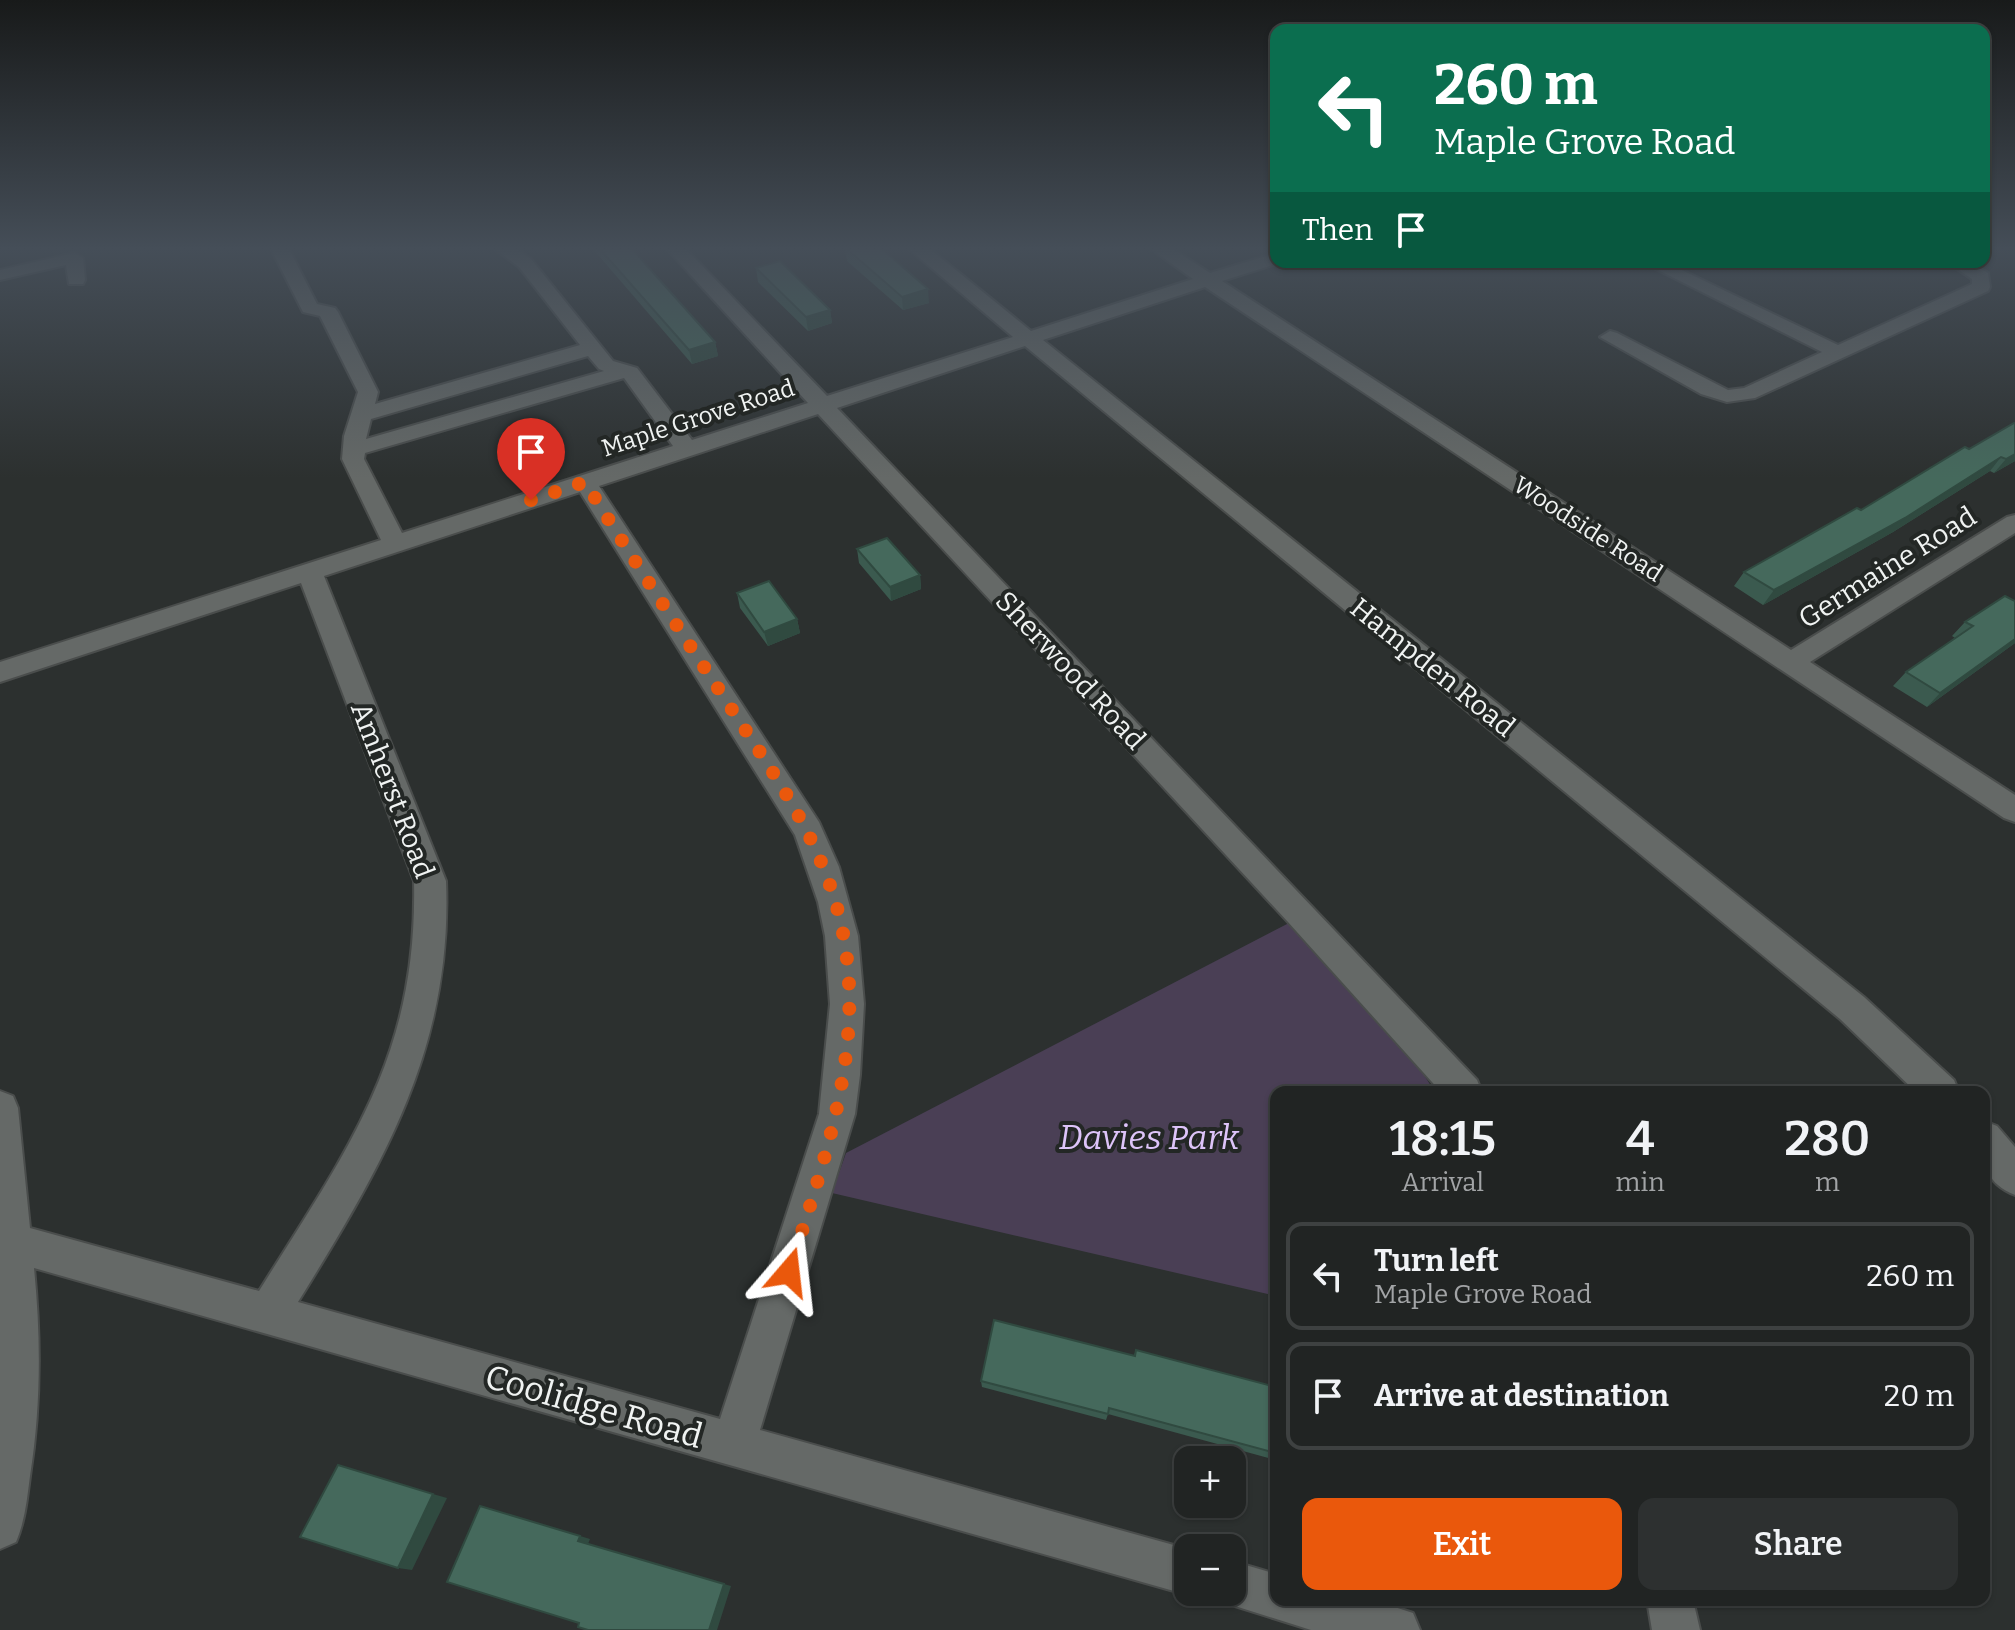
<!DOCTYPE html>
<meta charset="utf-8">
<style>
:root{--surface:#212423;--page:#2d3030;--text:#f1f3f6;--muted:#a2a4a6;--line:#3e4141;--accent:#ea580c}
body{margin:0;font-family:Bitter,serif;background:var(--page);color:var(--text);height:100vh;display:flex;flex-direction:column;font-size:30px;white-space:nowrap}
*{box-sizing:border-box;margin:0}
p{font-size:26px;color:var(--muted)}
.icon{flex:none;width:44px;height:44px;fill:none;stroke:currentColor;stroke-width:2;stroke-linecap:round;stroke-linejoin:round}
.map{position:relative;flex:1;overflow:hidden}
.details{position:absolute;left:1270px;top:1086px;width:720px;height:520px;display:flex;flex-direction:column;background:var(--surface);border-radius:16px;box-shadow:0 2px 6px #0004,0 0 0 2px var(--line)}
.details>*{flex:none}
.hud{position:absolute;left:1270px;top:24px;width:720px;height:244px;border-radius:16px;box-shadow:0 2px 6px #0004,0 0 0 2px var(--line);background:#0b6e4f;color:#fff;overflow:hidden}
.controls{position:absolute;left:1174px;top:1446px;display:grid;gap:16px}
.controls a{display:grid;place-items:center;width:72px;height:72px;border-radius:16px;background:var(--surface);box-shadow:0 2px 6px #0004,0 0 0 2px var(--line);font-size:40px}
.pin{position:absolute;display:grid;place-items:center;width:68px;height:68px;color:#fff;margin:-82px -34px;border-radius:50% 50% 50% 0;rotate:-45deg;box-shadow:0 0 8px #0007}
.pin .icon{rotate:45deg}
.me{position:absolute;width:88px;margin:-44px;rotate:17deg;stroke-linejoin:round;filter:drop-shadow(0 0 6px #0008)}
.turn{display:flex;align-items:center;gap:28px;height:168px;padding:0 32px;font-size:36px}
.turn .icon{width:104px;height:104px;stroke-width:2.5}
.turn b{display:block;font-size:56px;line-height:68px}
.then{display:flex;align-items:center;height:76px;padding:0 32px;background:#0003;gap:16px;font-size:30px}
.eta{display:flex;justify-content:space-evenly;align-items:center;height:136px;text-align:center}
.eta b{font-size:48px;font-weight:600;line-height:56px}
.action{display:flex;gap:16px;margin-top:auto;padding:16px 32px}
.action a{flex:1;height:92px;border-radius:16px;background:var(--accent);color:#fff;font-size:32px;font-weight:600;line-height:92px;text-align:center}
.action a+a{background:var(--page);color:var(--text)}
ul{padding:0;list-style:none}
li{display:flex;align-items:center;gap:24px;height:108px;margin:0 16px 12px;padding:0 16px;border:4px solid var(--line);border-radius:16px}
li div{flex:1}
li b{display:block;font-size:30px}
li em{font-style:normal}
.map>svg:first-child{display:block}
.green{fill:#4a3f55}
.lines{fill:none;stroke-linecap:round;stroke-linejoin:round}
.minor-casing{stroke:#4a4d4c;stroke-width:4}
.minor{fill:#656967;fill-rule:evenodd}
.wall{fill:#3b5a4f}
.shaded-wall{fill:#304a40}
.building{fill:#45695c;stroke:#304a40;stroke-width:2}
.route{stroke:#ea580c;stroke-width:14;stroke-dasharray:0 25.2}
.labels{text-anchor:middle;stroke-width:8;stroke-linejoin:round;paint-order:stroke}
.far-street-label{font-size:24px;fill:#f0f3f2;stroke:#232725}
.street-label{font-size:28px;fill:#f0f3f2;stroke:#232725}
.near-park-label{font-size:34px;font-style:italic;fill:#ddc4f9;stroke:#232725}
.near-street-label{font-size:34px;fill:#f0f3f2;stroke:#232725}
</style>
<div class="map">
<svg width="2015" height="1630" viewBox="0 0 2015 1630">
<rect width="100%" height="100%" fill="#2c302f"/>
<path class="green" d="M 1289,923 L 1422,1072 L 1435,1092 L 1276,1092 L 1276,1296 L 832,1193 L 846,1153 Z"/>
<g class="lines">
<g class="minor-casing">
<path id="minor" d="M 271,249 L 289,249 L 317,304 L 335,308 L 338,312 L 378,392 L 375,404 L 580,345 L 519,267 L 495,249 L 517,249 L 531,259 L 613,361 L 637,368 L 692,440 L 808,403 L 667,249 L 686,249 L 827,396 L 1013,337 L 909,249 L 930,249 L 1031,331 L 1193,279 L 1151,249 L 1173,249 L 1210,273 L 1276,253 L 1276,262 L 1282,262 L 1222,281 L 1791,650 L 2007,517 L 2015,515 L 2015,533 L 1810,662 L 2015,795 L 2015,822 L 2004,818 L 1205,287 L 1043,340 L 1864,997 L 1954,1080 L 1959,1092 L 1916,1092 L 1840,1019 L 1025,346 L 837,408 L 1477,1080 L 1482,1092 L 1441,1092 L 1288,922 L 818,414 L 599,486 L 819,822 L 839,867 L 858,936 L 864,1004 L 860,1075 L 855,1114 L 760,1430 L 1188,1549 L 1188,1592 L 1196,1592 L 1188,1595 L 34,1268 C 41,1338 41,1407 30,1476 C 27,1499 25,1521 16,1542 L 0,1549 L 0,1091 L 13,1096 L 18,1108 L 30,1228 L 259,1291 C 347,1150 418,1057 414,881 L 301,583 L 0,682 L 0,662 L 381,540 L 342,459 L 344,436 L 358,392 L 320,316 L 303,312 ZM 588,356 L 599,369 L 604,371 L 366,439 L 371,419 ZM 624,378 L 673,446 L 402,533 L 364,459 L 365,453 ZM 580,492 L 795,835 L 818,902 L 825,936 L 830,1004 L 819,1114 L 720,1419 L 298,1302 C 382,1166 453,1047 446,881 L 324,576 Z
M 74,253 L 83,258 L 85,280 L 83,284 L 69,284 L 66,265 L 0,280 L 0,270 Z
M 1642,262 L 1665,262 L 1838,345 L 1972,284 L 1972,279 L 1947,262 L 1969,262 L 1988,273 L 1990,287 L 1988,291 L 1755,398 L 1727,402 L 1701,394 L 1600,337 L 1610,331 L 1617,333 L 1728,390 L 1744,388 L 1822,352 Z
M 1984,1121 L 1997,1126 L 2015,1147 L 2015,1195 C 1978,1180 1984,1155 1984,1121 Z
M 1232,1561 L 1276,1574 L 1276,1600 L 1373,1600 L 1413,1613 L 1420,1630 L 1311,1630 L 1216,1600 L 1212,1592 L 1232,1592 Z
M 1647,1600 L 1693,1600 L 1700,1630 L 1652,1630 Z"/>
</g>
<use href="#minor" class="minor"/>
</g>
<path class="wall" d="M 593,249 L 632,249 L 715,342 L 718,356 L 692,364 Z
M 845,249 L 882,249 L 929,303 L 903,310 L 847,261 Z
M 756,268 L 830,310 L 832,323 L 808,331 L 758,282 Z
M 2015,424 L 2015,461 L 1994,473 L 1990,471 L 1893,532 L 1763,605 L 1734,586 L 1744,572 L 1861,510 Z
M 857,549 L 920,575 L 921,589 L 891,601 L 859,563 Z
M 737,593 L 797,619 L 800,633 L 768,646 L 740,608 Z
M 1965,622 L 2015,643 L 1927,707 L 1893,686 L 1906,672 L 1955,638 L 1952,636 Z
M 1136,1350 L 1276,1387 L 1276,1460 L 1108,1414 L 1106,1420 L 982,1387 L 981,1381 L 1134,1355 Z"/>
<path class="shaded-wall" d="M 928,289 L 929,303 L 903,310 L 902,297 Z
M 830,310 L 832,323 L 808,331 L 806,317 Z
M 715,342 L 718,356 L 692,364 L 689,350 Z
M 2015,454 L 2015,461 L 1994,473 L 2006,459 Z
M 2001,457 L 1990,471 L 1893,532 L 1763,605 L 1774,590 Z
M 920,575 L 921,589 L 891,601 L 890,587 Z
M 797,619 L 800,633 L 768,646 L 764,632 Z
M 2015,639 L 2015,643 L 1927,707 L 1940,693 Z
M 433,1494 L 447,1498 L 412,1570 L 398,1568 Z
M 580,1536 L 590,1539 L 588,1544 L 578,1541 Z
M 724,1584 L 731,1586 L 717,1630 L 709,1630 Z"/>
<path class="building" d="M 600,249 L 632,249 L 715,342 L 689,350 Z
M 847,249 L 882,249 L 928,289 L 902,297 Z
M 780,261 L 830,310 L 806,317 L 756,268 Z
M 2014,423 L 2015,424 L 2015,454 L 2006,459 L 2001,457 L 1905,518 L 1774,590 L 1744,572 L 1857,508 L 1861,510 L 1965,447 L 1969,449 Z
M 887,538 L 920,575 L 890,587 L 857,549 Z
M 769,581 L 797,619 L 764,632 L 737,593 Z
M 2005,596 L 2015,601 L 2015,639 L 1940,693 L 1906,672 L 1973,626 L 1965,622 Z
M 994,1320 L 1135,1356 L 1136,1350 L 1276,1387 L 1276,1453 L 1109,1408 L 1108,1414 L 981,1381 Z
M 338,1465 L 433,1494 L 398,1568 L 300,1537 Z
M 480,1506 L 580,1536 L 578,1541 L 724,1584 L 709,1630 L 588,1630 L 578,1627 L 579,1623 L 447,1582 Z"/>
<linearGradient id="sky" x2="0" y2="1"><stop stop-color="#181a1a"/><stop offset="0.52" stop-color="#454e58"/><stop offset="1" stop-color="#454e58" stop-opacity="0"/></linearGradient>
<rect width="2015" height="478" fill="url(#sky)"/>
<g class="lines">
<path class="route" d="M 531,500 L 585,482 C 631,556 679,629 727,702 C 777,779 831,852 845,945 C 863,1057 822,1167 789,1272"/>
</g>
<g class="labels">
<g class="far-street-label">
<text transform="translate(698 418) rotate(-18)" y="8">Maple Grove Road</text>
<text transform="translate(1588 529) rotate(33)" y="8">Woodside Road</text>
</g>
<g class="street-label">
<text transform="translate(1887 567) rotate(-32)" y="10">Germaine Road</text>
<text transform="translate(1433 667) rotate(39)" y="10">Hampden Road</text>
<text transform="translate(1071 670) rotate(47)" y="10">Sherwood Road</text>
<text transform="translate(393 790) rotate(69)" y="10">Amherst Road</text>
</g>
<g class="near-park-label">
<text x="1149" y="1149">Davies Park</text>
</g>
<g class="near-street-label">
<text transform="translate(594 1406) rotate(16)" y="12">Coolidge Road</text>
</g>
</g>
</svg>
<div class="controls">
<a>+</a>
<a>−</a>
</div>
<div class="pin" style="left:531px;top:500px;background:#d93025"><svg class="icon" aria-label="arrive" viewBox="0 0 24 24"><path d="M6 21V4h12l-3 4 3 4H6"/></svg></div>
<svg class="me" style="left:789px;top:1272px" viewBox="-20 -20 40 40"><path d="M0-17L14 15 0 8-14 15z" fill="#ea580c" stroke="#fff" stroke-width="4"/></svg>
<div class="hud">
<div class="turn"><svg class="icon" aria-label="left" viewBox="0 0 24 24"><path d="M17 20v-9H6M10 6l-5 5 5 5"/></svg><div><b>260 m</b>Maple Grove Road</div></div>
<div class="then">Then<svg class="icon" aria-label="arrive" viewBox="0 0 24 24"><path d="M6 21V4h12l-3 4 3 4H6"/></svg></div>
</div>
<section class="details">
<div class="eta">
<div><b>18:15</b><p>Arrival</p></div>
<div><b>4</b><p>min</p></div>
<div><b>280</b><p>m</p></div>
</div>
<ul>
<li><svg class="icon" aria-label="left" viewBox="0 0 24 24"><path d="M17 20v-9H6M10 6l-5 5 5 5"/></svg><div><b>Turn left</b><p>Maple Grove Road</p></div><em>260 m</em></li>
<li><svg class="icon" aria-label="arrive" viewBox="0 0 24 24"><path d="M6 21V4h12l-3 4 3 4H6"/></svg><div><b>Arrive at destination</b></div><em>20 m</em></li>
</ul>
<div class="action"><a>Exit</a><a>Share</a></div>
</section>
</div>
